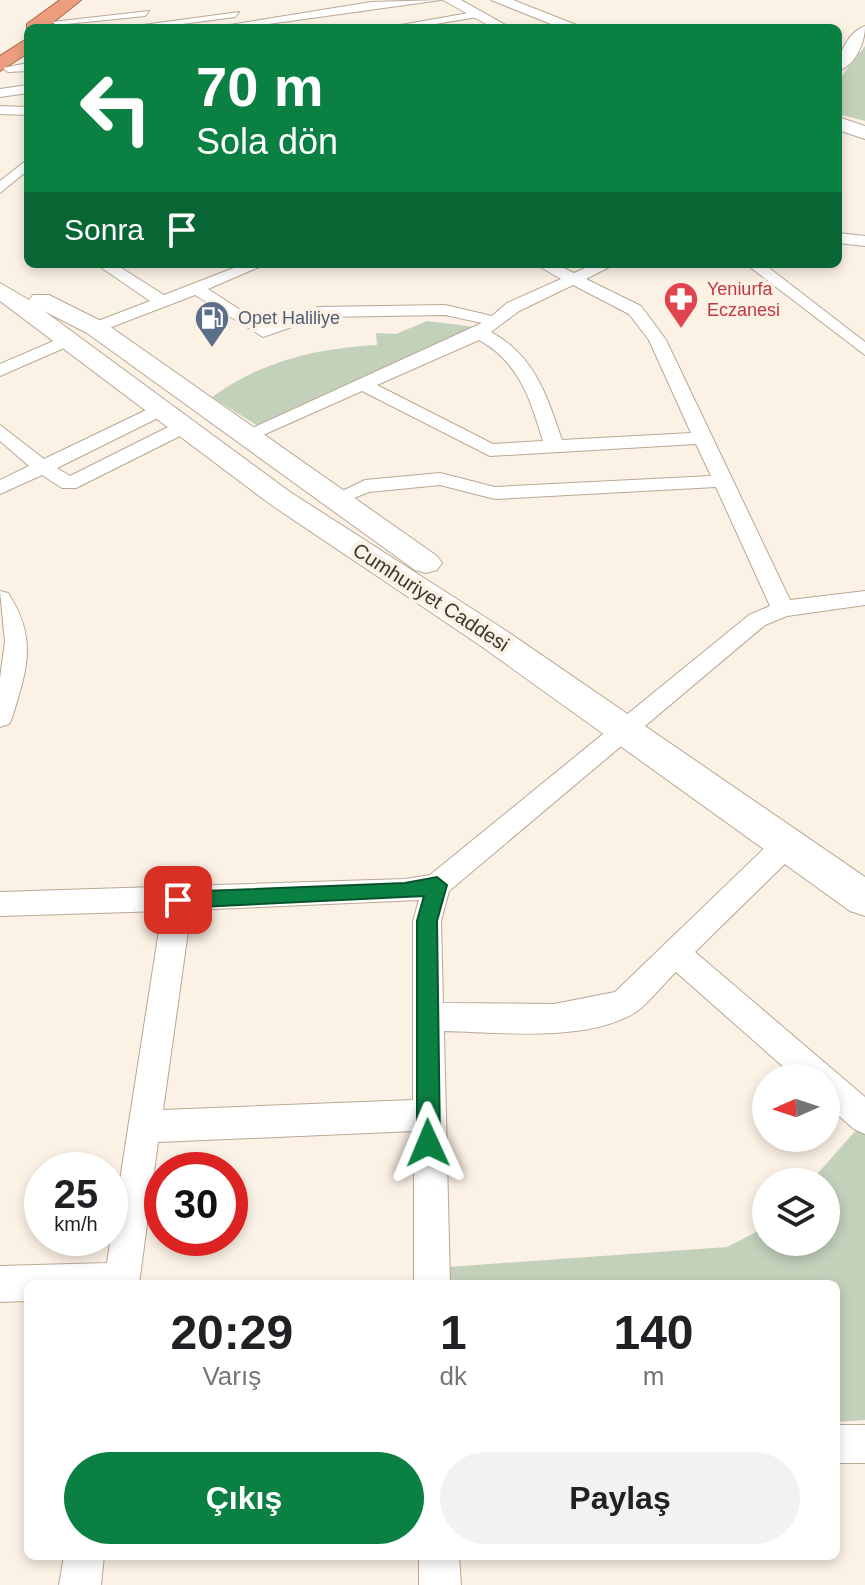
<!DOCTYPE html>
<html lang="tr">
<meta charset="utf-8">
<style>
:root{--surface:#fff;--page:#f2f2f2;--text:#202124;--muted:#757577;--accent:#0b8043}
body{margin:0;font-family:Helvetica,sans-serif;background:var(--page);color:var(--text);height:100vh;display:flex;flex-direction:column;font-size:30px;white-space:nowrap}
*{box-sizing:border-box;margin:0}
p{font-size:26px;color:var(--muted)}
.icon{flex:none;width:44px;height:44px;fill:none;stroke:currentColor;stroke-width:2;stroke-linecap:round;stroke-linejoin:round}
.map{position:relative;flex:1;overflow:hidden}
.sheet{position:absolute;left:24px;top:1280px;width:816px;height:280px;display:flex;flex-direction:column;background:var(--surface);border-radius:12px;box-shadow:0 4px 12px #0003}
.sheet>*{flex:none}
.hud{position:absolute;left:24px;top:24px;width:818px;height:244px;border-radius:12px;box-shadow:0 4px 12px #0003;background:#0b8043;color:#fff;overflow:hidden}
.needle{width:52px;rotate:267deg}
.buttons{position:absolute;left:752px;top:1064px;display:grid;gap:16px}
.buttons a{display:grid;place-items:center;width:88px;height:88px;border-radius:50%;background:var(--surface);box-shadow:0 4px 12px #0003;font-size:40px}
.speed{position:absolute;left:24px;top:1152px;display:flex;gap:16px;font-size:40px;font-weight:700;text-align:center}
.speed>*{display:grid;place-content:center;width:104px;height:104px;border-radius:50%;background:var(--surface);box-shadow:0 4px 12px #0003;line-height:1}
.speed small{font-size:20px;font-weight:400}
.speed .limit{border:12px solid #d22;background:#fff;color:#111}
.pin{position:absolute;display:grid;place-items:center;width:68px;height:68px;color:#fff;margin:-34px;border-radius:16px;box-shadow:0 4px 12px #0006}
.me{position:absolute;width:88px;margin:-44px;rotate:359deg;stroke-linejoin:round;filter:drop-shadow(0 0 6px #0008)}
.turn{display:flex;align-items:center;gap:28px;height:168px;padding:0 40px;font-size:36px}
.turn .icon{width:104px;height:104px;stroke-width:2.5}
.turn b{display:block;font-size:56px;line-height:68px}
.then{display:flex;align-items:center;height:76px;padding:0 40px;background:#0003;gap:16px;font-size:30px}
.eta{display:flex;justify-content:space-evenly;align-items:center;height:136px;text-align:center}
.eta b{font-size:48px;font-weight:800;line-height:56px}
.action{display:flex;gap:16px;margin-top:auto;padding:16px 40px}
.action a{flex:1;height:92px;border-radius:48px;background:var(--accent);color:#fff;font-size:32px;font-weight:800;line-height:92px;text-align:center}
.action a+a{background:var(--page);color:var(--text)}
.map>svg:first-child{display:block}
.green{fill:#c3d1bb}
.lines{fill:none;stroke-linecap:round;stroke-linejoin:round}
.minor-casing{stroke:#b9a894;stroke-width:2}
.tertiary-casing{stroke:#b9a894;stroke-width:2}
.secondary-casing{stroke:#b9a894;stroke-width:2}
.trunk-casing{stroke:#ac6a4d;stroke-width:2}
.minor{fill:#fff;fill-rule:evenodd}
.tertiary{fill:#fff;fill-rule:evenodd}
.secondary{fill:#fff;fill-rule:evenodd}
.trunk{fill:#ec9e7e;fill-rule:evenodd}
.route{fill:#0b8043;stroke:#07532c;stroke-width:2}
.labels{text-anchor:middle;stroke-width:8;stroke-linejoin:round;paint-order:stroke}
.far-health-label{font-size:18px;fill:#be3a42;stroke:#fcf1e5;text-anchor:start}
.far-service-label{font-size:18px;fill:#4e5e75;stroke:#fcf1e5;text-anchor:start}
.street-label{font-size:20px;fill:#3d372e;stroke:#fcf1e5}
</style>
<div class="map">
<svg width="865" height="1585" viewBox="0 0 865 1585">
<rect width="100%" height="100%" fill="#fcf1e5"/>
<path class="green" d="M 865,46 L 865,121 L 838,114 L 838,81 Z
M 427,321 L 475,327 L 259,427 L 212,397 C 261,361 318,348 377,345 L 376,333 L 396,334 Z
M 858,1128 L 865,1134 L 865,1420 L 836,1422 L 836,1284 L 449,1284 L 448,1267 L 727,1247 L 766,1227 L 766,1242 L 826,1242 L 826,1182 L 810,1182 Z"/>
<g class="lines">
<g class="minor-casing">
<path id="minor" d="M 441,0 L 239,28 L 211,28 L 371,2 Z
M 149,11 L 145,16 L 57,25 L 52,22 Z
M 480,11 L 484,16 L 411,28 L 384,28 Z
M 239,12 L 235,17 L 152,28 L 121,28 Z
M 28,63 L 28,71 L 8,72 L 2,68 Z
M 28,85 L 28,93 L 0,97 L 0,89 Z
M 0,106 L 28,107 L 28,115 L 0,114 Z
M 28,159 L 28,170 L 0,193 L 0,181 Z
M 838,233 L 865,236 L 865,246 L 838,243 Z
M 96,264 L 115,264 L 164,295 L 244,264 L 266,264 L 208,289 L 265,326 L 318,307 L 445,305 L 492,316 L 507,303 L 561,279 L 535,264 L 555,264 L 574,273 L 594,264 L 615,264 L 586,279 L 641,306 L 666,340 L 790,600 L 865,591 L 865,605 L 787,616 L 765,625 L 449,891 L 441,921 L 443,1003 L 554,1004 L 615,992 L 776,837 L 786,834 L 796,837 L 800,845 L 796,853 L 695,952 L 865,1097 L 865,1134 L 854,1129 L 826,1105 L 826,1078 L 796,1078 L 676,972 C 663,984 650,1002 636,1012 C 587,1043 499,1032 444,1031 L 450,1284 L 414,1284 L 414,1131 L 158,1142 L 139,1284 L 28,1284 L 28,1301 L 0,1302 L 0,1266 L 107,1263 L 162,911 L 0,916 L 0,892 L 405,879 L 430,875 L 749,615 L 770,606 L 716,487 L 495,499 L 440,485 L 369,492 L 334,506 L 324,500 L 365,480 L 440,473 L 495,487 L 711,476 L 696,444 L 490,456 L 362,391 L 252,440 L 238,440 L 235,436 L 482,323 L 445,315 L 320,317 L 263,337 L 195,295 L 96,333 L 90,332 L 90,324 L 150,301 ZM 573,285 L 629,314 L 649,340 L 691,433 L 562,440 C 547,396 535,356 491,332 L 519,311 ZM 479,340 C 520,363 530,399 543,441 L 493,444 L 377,385 ZM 419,900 L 413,921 L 413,1100 L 163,1110 L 191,910 Z
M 746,264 L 764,264 L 865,342 L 865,355 Z
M 65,336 L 71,337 L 71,345 L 0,376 L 0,364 Z
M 163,402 L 170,404 L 170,412 L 57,468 L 70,476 L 178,422 L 192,422 L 192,430 L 76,488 L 62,488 L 42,475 L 0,494 L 0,480 L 29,466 L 0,441 L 0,425 L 44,459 Z
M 0,591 L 8,593 C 38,639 27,669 12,718 L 9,724 L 0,727 L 0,678 L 5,642 Z
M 836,1425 L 865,1425 L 865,1463 L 836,1463 Z
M 64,1556 L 104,1556 L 101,1585 L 59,1585 Z
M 419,1556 L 459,1556 L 461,1585 L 419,1585 Z"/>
</g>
<g class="tertiary-casing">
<path id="tertiary" d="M 443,0 L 461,0 L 511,28 L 493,28 Z"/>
</g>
<g class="secondary-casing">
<path id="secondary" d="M 491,0 L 513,0 L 584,28 L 561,28 Z
M 865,26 C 865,43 855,66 838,71 C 838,54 848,32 865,26 Z
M 838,117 L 865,126 L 865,139 L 838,130 Z
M 0,283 L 29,300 L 33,295 L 49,295 L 105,323 L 437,556 L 442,563 L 437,570 L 426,573 L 415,570 L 87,333 L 44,311 L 290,492 L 505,630 L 865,877 L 865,916 L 850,911 L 481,646 L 270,504 L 0,301 Z"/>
</g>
<g class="trunk-casing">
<path id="trunk" d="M 60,0 L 81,0 L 46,28 L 28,28 L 27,32 L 27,24 Z
M 28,38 L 28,53 L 0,71 L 0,56 Z"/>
</g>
<use href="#minor" class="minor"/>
<use href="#tertiary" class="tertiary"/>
<use href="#secondary" class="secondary"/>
<use href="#trunk" class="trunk"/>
</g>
<path class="route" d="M 437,877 L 447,885 L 437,921 L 440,1143 L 437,1151 L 428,1155 L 420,1151 L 417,1143 L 417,921 L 424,896 L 178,908 L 168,900 L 178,892 L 405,883 Z"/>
<defs>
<g id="pharmacy-pin" transform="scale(1.8)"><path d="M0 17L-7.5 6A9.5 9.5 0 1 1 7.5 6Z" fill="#e0444e" stroke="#fcf1e5"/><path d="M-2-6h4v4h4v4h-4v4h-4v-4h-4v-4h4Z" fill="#fff"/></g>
<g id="fuel-pin" transform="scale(1.8)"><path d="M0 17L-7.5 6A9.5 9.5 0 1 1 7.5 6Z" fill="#5c6f8a" stroke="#fcf1e5"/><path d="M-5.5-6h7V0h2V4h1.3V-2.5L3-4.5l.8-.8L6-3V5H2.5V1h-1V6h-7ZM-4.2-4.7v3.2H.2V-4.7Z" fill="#fff"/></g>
</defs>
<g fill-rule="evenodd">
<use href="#pharmacy-pin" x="681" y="299"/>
<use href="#fuel-pin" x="212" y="318"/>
</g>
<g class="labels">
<g class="far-health-label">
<text x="707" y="295">Yeniurfa<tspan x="707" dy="21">Eczanesi</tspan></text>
</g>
<g class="far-service-label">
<text x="238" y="324">Opet Haliliye</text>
</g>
<g class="street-label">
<text transform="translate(431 597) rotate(33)" y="7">Cumhuriyet Caddesi</text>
</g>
</g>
</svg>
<div class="buttons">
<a><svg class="needle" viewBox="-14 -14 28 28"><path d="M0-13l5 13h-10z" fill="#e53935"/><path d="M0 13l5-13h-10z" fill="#757577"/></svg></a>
<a><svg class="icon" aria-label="layers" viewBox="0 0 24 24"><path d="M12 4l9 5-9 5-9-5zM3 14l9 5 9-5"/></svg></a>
</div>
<div class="speed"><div>25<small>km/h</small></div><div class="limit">30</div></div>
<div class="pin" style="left:178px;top:900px;background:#d93025"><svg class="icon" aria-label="arrive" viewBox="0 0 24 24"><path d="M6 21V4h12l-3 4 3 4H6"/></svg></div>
<svg class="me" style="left:428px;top:1143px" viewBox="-20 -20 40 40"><path d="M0-17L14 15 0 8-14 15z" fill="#0b8043" stroke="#fff" stroke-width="4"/></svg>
<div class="hud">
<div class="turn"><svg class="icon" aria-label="left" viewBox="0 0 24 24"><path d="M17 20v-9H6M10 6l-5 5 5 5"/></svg><div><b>70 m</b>Sola dön</div></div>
<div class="then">Sonra<svg class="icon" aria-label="arrive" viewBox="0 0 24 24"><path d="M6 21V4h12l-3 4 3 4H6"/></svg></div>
</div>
<section class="sheet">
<div class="eta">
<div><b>20:29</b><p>Varış</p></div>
<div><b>1</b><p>dk</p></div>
<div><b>140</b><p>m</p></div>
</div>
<div class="action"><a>Çıkış</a><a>Paylaş</a></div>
</section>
</div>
